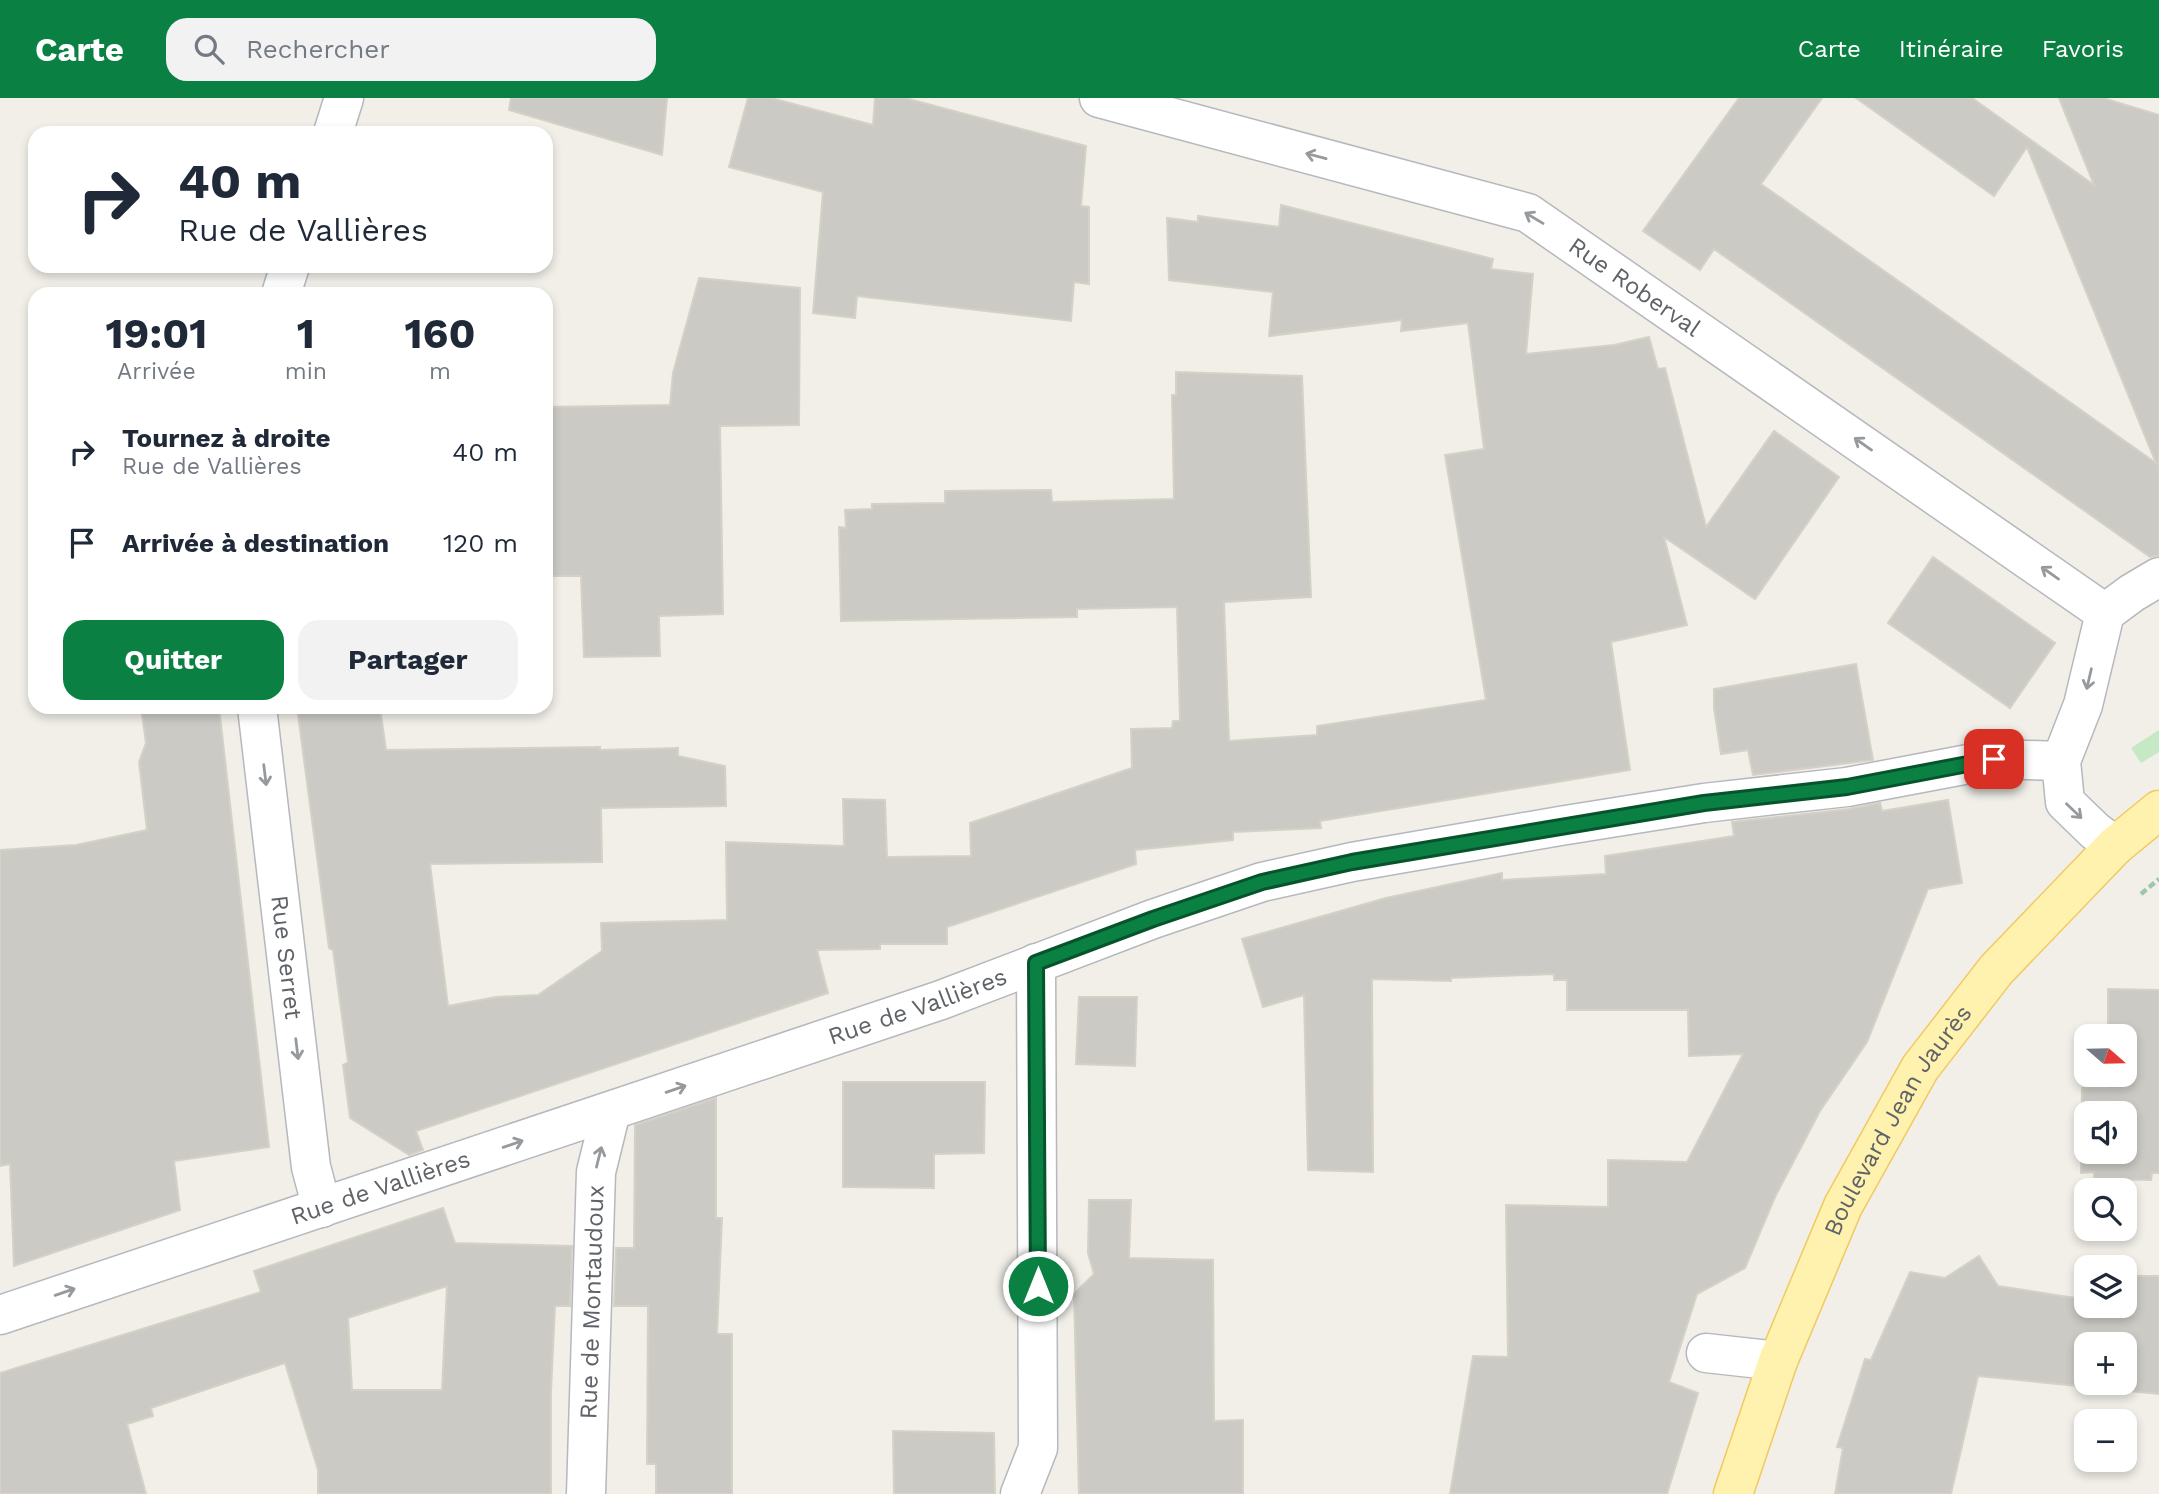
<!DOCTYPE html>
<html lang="fr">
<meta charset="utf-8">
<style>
:root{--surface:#fff;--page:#f2f2f3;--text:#1f2937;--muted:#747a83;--accent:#0b8043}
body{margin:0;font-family:"Work Sans",sans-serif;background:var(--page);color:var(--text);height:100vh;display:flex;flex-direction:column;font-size:26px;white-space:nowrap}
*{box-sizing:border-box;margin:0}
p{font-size:23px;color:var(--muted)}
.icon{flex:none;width:38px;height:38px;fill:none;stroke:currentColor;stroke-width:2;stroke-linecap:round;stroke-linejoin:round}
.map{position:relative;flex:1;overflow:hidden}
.side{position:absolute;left:28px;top:189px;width:525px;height:427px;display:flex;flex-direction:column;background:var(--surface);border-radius:21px;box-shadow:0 4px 10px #0003}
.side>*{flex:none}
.banner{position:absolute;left:28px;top:28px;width:525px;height:147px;border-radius:21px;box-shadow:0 4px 10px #0003;background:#fff;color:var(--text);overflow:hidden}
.needle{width:46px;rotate:110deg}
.controls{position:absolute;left:2074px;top:926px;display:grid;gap:14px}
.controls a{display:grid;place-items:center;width:63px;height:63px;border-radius:14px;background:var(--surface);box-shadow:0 4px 10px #0003;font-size:35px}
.pin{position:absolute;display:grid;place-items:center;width:60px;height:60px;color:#fff;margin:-30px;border-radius:14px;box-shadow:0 4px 10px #0006}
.me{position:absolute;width:77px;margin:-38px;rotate:0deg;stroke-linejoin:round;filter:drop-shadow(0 0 5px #0008)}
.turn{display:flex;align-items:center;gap:24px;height:147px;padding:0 35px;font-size:32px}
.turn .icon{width:91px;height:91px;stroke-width:2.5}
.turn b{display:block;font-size:49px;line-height:60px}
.eta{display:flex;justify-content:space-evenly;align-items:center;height:119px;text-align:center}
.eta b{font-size:42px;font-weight:700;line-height:49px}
.cta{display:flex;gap:14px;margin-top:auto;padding:14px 35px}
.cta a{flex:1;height:80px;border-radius:21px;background:var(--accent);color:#fff;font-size:28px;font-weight:700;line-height:80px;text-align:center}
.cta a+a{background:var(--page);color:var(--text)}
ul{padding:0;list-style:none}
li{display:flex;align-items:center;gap:21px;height:91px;padding:0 35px}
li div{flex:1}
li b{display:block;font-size:26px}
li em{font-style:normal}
header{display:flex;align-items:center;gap:42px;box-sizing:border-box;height:98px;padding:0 35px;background:var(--accent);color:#fff}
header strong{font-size:33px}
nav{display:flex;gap:38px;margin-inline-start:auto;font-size:24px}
.search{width:490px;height:63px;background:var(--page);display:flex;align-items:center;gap:18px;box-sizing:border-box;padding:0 24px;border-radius:21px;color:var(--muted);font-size:26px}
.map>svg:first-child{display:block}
.green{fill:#c5e8c5}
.building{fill:#cccac5;stroke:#d6d1c6;stroke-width:2;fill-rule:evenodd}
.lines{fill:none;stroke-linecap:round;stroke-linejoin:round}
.minor-casing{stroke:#b5b8bc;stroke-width:41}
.major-casing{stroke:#f2c960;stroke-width:41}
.path{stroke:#9cc7a9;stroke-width:4.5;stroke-dasharray:7 3.5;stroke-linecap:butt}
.minor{stroke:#fff;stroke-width:38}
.major{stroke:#fff2af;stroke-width:38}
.oneway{stroke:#979a9d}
.route-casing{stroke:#07532c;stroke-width:18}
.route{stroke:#0b8043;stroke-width:12}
.labels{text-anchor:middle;stroke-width:7;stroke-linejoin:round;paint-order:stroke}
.street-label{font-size:24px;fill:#5f6368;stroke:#fff}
</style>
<header>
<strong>Carte</strong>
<div class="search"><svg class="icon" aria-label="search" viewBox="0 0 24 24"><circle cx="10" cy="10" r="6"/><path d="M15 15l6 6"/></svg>Rechercher</div>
<nav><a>Carte</a><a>Itinéraire</a><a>Favoris</a></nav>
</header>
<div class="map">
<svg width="2159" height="1396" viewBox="0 0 2159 1396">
<rect width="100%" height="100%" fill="#f1efe8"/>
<path class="green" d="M 2159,632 L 2159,654 L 2141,665 L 2131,650 Z"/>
<path class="building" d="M 511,0 L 667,0 L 662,57 L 509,12 Z
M 748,0 L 771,0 L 873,27 L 875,0 L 905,0 L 1086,48 L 1081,108 L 1089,109 L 1089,186 L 1074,184 L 1071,223 L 857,198 L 855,220 L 813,215 L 823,94 L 729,69 Z
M 1739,0 L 1822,0 L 1761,86 L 2156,365 L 2027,49 L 1994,98 L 1856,0 L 1972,0 L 2094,87 L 2059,0 L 2103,0 L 2159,17 L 2159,457 L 2150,459 L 1714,151 L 1700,172 L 1643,133 Z
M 1281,107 L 1493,161 L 1491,171 L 1533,176 L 1526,256 L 1614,247 L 1649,239 L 1658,271 L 1665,270 L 1706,429 L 1774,333 L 1839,379 L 1755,501 L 1664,439 L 1687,527 L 1611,544 L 1630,672 L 1320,723 L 1321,730 L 1233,734 L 1233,742 L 1135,752 L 1136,766 L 947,829 L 947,846 L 880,846 L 880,851 L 817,852 L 828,895 L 416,1033 L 423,1052 L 409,1057 L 350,1020 L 343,967 L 348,964 L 333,852 L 329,850 L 297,609 L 380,609 L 386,652 L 600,649 L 600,652 L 678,650 L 678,658 L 725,668 L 726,708 L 601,710 L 602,764 L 430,766 L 448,908 L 496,899 L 538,897 L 602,853 L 601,825 L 727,822 L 726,744 L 844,748 L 843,701 L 885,702 L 887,759 L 971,758 L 970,725 L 1132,670 L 1131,631 L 1172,630 L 1173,623 L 1180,623 L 1177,509 L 1077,511 L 1077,519 L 841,523 L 839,429 L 846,430 L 845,412 L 872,411 L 872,406 L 945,405 L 945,393 L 1051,392 L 1052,404 L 1174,401 L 1172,297 L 1176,297 L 1176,274 L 1302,278 L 1311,499 L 1224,504 L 1229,643 L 1317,637 L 1317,628 L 1486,602 L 1445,357 L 1484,351 L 1468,225 L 1401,233 L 1402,222 L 1269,238 L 1273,194 L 1169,182 L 1167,120 L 1198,124 L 1198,118 L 1279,129 Z
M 699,180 L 800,190 L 799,327 L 720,328 L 723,516 L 659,518 L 660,558 L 584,559 L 581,478 L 546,478 L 546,309 L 670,307 L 673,275 Z
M 1933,459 L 2055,545 L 2010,610 L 1888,525 Z
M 1856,566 L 1873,662 L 1753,677 L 1748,652 L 1721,656 L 1714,610 L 1714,591 Z
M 141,609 L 219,609 L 269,1049 L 174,1063 L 180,1112 L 14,1168 L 10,1066 L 0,1068 L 0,752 L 76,747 L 147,732 L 139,664 L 146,645 Z
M 1948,702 L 1962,785 L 1928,791 L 1867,944 L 1820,1013 L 1775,1099 L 1745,1170 L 1697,1196 L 1669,1284 L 1698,1295 L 1667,1396 L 1450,1396 L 1473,1258 L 1508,1259 L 1506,1107 L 1608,1109 L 1608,1062 L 1687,1064 L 1743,956 L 1689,958 L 1688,912 L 1567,912 L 1567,882 L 1554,882 L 1554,876 L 1451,880 L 1451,883 L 1372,881 L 1373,1074 L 1308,1072 L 1304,897 L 1263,909 L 1242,841 L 1386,800 L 1502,775 L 1502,782 L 1606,776 L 1605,758 L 1734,738 L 1732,724 L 1849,711 L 1880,705 L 1882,713 Z
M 2108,891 L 2159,892 L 2159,1075 L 2152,1075 L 2151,1082 L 2094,1081 L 2094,1074 L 2081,1075 L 2082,990 L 2107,989 L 2107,976 L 2124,976 L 2124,938 L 2108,938 ZM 2086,1015 L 2124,1015 L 2124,1054 L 2086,1054 Z
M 1079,899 L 1137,899 L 1135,968 L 1076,966 Z
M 843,984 L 985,984 L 984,1055 L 934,1056 L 934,1090 L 843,1089 Z
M 716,1000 L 716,1120 L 722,1120 L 717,1236 L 732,1236 L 732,1396 L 656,1396 L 656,1366 L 647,1366 L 648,1208 L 614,1208 L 616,1150 L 634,1150 L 635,1027 Z
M 1089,1102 L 1131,1102 L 1129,1160 L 1213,1162 L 1214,1323 L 1243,1322 L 1243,1396 L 1079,1396 L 1074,1196 L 1094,1176 L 1088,1155 Z
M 443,1110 L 455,1145 L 572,1148 L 570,1208 L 555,1208 L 551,1294 L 551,1396 L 318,1396 L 318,1372 L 285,1265 L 151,1310 L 153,1318 L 127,1326 L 146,1396 L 0,1396 L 0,1275 L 261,1194 L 254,1173 ZM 447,1188 L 442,1292 L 352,1292 L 348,1220 Z
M 1979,1158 L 1998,1188 L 2075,1200 L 2076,1178 L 2086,1178 L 2086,1208 L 2124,1208 L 2124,1178 L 2159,1178 L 2159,1296 L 1978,1278 L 1951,1396 L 1835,1396 L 1843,1350 L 1837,1349 L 1865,1261 L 1871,1262 L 1910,1174 L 1945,1180 ZM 2086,1246 L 2124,1246 L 2124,1284 L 2086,1284 Z
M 893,1333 L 994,1335 L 995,1396 L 894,1396 Z"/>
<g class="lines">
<g class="minor-casing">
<g id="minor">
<path id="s1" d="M 1099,0 L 1528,115 L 2105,515"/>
<path d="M 333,35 L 344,0"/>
<path d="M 281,196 L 290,168"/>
<path id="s2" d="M 257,609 L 311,1069 L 322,1110"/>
<path d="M 2115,748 L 2095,733 L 2065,704 L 2061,663 L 2083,607 L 2105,515 L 2132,495 L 2159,479"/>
<path id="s3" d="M 0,1217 L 941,902 L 1153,821 L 1262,784 L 1352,764 L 1560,728 L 1704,705 L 1847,689 L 1995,661 L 2061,663"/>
<path d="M 1706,1255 L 1778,1263"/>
<path id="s4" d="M 586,1396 L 596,1074 L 611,1013"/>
<path d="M 1020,1396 L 1038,1350 L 1036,865"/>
</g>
</g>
<g class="major-casing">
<g id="major">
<path id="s5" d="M 1733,1396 L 1778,1263 L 1843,1108 L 1920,970 L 1996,872 L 2115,748 L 2159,712"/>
</g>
</g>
<path class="path" d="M 2141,796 L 2159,781"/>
<use href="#minor" class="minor"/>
<use href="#major" class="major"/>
</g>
<defs><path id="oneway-shaft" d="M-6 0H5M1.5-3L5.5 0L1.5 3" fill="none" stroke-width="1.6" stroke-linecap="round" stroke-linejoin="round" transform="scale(1.75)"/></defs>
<g class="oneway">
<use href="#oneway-shaft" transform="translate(1316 58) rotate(-165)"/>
<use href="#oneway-shaft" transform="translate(1534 120) rotate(-149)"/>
<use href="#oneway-shaft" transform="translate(1863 346) rotate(-145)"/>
<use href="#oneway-shaft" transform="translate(2050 475) rotate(-145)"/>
<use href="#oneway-shaft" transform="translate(2089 581) rotate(103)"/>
<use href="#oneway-shaft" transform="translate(265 677) rotate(83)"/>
<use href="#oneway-shaft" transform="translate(2074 713) rotate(44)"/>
<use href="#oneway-shaft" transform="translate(297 951) rotate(83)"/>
<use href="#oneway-shaft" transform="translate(676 991) rotate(-19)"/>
<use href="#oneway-shaft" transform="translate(513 1046) rotate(-19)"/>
<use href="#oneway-shaft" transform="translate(599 1059) rotate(-76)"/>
<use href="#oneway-shaft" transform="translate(65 1194) rotate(-19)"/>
</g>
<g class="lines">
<g class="route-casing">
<path id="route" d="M 1038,1188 L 1036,865 L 1153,821 L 1262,784 L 1352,764 L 1704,705 L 1847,689 L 1994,661"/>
</g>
<use href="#route" class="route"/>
</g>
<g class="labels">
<g class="street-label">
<text dy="8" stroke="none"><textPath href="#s1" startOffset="574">Rue Roberval</textPath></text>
<text dy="8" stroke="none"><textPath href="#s2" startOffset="252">Rue Serret</textPath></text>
<text dy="8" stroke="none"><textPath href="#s3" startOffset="968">Rue de Vallières</textPath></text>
<text dy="8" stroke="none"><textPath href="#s5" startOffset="410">Boulevard Jean Jaurès</textPath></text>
<text dy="8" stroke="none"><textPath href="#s3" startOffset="401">Rue de Vallières</textPath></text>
<text dy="8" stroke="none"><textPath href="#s4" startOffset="192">Rue de Montaudoux</textPath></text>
</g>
</g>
</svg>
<div class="controls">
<a><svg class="needle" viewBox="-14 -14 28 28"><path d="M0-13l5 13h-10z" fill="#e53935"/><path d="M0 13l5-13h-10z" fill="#747a83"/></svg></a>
<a><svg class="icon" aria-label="sound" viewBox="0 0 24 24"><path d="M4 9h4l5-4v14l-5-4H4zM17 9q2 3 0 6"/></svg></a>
<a><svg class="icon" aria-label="search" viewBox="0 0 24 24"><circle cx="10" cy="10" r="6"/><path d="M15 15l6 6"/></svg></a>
<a><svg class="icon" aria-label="layers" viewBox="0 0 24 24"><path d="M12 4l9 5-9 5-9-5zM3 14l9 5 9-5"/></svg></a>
<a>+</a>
<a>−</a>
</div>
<div class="pin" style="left:1994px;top:661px;background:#d93025"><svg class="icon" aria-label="arrive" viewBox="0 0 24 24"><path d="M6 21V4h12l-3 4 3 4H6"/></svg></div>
<svg class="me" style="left:1038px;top:1188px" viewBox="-20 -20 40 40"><circle r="17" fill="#0b8043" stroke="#fff" stroke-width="3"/><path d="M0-11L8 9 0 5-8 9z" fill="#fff"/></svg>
<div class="banner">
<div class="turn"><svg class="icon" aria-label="right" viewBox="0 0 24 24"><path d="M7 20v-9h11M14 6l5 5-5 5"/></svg><div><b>40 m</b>Rue de Vallières</div></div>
</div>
<section class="side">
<div class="eta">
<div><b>19:01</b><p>Arrivée</p></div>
<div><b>1</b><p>min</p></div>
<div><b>160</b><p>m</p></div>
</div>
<ul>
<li><svg class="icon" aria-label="right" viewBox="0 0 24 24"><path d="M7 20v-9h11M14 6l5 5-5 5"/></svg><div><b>Tournez à droite</b><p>Rue de Vallières</p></div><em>40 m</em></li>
<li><svg class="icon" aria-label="arrive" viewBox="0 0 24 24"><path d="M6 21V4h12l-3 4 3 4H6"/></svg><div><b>Arrivée à destination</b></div><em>120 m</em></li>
</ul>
<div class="cta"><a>Quitter</a><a>Partager</a></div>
</section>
</div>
